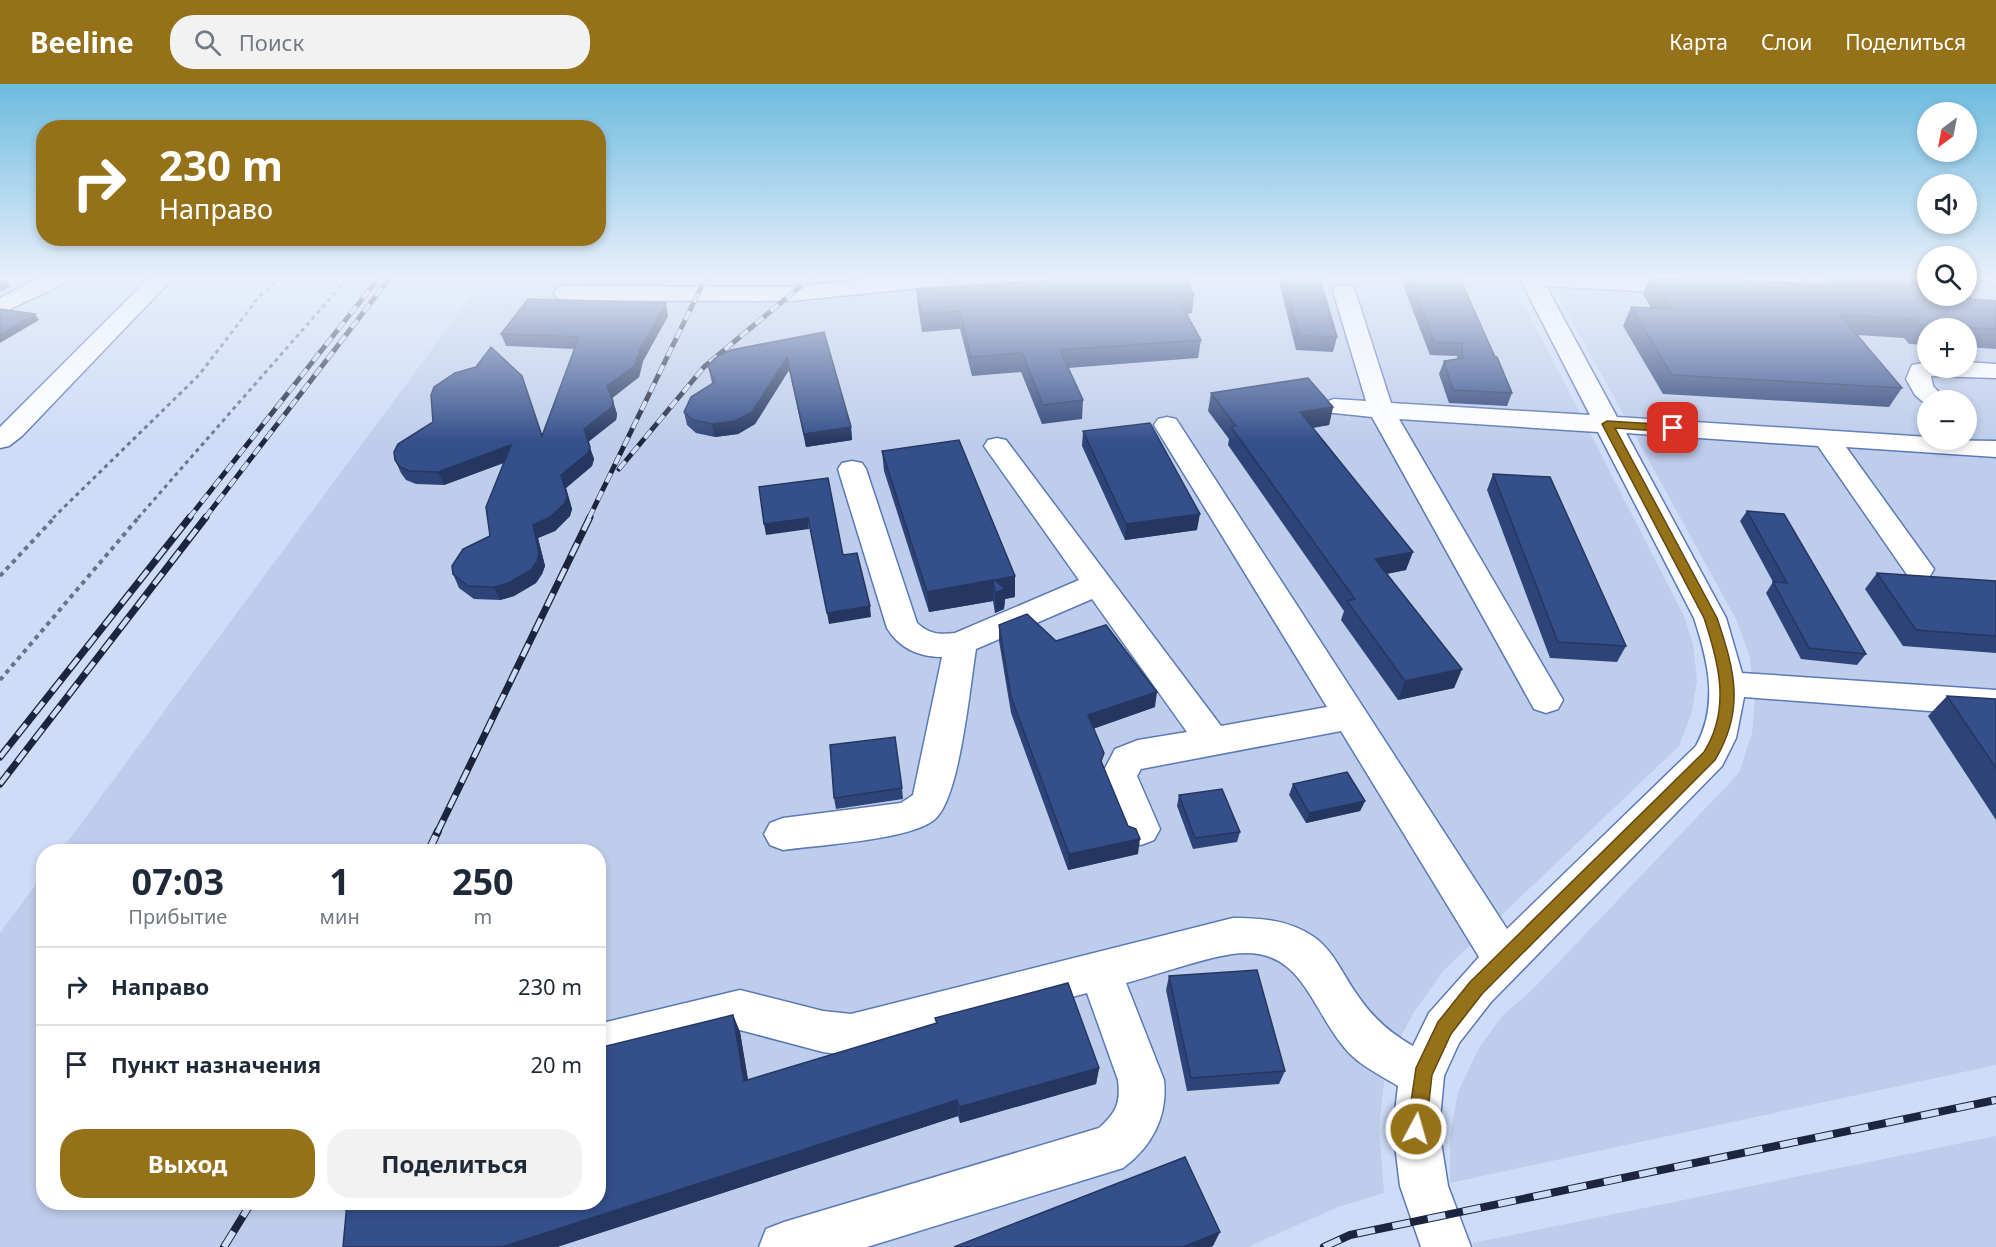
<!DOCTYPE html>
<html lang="ru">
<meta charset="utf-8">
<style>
:root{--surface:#fff;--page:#f2f2f3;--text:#1f2937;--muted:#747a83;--line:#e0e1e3;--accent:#95711a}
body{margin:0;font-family:"Noto Sans",sans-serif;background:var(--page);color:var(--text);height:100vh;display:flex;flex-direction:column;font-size:22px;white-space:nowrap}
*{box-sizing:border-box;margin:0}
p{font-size:20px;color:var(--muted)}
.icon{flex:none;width:33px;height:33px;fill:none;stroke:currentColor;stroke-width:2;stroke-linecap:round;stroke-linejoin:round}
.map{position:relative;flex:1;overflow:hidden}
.drawer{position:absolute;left:36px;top:760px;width:570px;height:366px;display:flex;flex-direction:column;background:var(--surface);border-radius:24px;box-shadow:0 3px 9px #0003}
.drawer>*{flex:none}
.top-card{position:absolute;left:36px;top:36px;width:570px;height:126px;border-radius:24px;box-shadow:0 3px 9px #0003;background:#95711a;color:#fff;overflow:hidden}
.needle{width:39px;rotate:212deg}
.fabs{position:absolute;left:1917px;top:18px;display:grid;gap:12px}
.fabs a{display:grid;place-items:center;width:60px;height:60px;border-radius:50%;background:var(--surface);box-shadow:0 3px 9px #0003;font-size:30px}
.pin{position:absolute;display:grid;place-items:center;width:51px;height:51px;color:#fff;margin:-26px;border-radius:12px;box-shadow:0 3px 9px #0006}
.me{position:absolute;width:66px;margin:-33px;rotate:6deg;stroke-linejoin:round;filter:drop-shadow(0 0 4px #0008)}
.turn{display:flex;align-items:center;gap:21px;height:126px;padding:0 24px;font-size:27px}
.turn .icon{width:78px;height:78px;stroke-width:2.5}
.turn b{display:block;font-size:42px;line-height:51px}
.eta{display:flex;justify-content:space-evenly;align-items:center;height:102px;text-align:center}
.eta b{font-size:36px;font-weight:700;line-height:42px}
.button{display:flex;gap:12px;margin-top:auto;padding:12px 24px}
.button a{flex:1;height:69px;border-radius:24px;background:var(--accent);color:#fff;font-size:24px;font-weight:700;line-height:69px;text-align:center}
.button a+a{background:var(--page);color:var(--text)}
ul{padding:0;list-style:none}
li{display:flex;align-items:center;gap:18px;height:78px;padding:0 24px;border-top:2px solid var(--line)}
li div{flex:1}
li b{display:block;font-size:22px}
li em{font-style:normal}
header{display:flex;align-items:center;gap:36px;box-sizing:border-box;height:84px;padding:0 30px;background:var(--accent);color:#fff}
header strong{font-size:28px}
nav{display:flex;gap:33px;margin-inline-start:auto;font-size:21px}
.search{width:420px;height:54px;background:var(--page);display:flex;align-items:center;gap:15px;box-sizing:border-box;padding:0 21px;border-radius:24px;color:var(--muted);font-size:22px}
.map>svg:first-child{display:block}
.built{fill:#becdeb;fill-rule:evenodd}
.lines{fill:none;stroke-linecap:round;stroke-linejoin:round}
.minor-casing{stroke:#5c79b6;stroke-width:3}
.path-far1{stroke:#68738c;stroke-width:3;stroke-dasharray:4 4;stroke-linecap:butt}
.path{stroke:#68738c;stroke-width:4;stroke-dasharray:4.5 4.5;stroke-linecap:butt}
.minor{fill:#fff;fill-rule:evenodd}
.rail-far2-casing{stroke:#1d253e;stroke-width:5}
.rail-far1-casing{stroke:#1d253e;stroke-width:7}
.rail-casing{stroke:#1d253e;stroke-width:8}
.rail-far2{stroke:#cedcf7;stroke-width:4;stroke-dasharray:10;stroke-linecap:butt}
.rail-far1{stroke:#cedcf7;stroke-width:4.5;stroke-dasharray:14;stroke-linecap:butt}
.rail{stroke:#cedcf7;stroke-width:6;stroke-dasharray:18;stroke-linecap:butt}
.wall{fill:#2e4478}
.shaded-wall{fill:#253761}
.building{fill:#354f8b;stroke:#253761;stroke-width:1.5}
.route{fill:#95711a;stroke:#614911;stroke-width:1.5}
</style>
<header>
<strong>Beeline</strong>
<div class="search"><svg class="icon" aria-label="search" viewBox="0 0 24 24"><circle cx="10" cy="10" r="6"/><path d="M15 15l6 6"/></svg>Поиск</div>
<nav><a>Карта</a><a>Слои</a><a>Поделиться</a></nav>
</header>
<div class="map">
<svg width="1996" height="1163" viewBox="0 0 1996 1163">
<rect width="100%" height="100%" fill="#cedcf7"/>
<path class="built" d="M 484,195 L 1511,195 L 1684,532 L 1693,560 L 1697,597 L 1692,628 L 1679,662 L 1443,887 L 1414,928 L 1386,980 L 1379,1044 L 1384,1109 L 1338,1123 L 1248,1163 L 0,1163 L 0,849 L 43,791 L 44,1119 L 598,1119 L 598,768 L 60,768 Z
M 1549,195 L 1927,195 L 1928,212 L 1966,212 L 1967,195 L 1996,195 L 1996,981 L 1450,1099 L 1450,1052 L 1458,1008 L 1479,964 L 1503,931 L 1534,904 L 1739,689 L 1752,649 L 1755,613 L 1749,571 L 1736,535 ZM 1928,244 L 1966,244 L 1966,284 L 1928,284 ZM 1928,316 L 1966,316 L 1966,356 L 1928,356 Z
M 1996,1052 L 1996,1163 L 1474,1163 L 1473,1159 Z"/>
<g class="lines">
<g class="minor-casing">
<path id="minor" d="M 37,195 L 66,195 L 63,200 L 0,230 L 0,214 Z
M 148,195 L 172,195 L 22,352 L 9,362 L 0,364 L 0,343 Z
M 870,195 L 949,195 L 946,200 L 938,202 L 791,217 L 565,216 L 557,214 L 554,209 L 557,204 L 565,202 L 791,203 Z
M 1520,195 L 1672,195 L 1700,198 L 1703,203 L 1700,208 L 1692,210 L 1546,202 L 1617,333 L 1928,353 L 1928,356 L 1996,357 L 1996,373 L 1846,363 L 1934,485 L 1930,492 L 1919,495 L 1908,492 L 1818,362 L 1626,349 L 1726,534 L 1742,589 L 1996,606 L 1996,632 L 1744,613 L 1736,654 L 1722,682 L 1491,918 L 1459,959 L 1444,992 L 1439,1045 L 1448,1102 L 1471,1163 L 1421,1163 L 1400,1102 L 1393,1045 L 1398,1002 C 1378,990 1357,980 1343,962 C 1309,920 1300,860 1232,870 C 1196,876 1160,890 1126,899 L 1164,996 C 1168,1032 1152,1063 1123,1084 L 867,1163 L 759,1163 L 766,1145 L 784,1138 L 1099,1044 C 1116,1029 1121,1019 1118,996 L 1087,909 L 851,972 L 823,968 L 740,946 L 598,982 L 598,940 L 740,906 L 823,927 L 851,930 L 1233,834 C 1261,834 1290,836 1314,853 C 1334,867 1344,893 1358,912 C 1373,934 1390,949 1413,962 L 1429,929 L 1479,873 L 1341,647 L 1141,685 L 1137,692 L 1160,745 L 1154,756 L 1141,761 L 1128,756 L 1101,692 L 1115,665 L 1138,656 L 1187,648 L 1092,515 L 976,565 C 970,601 960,716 934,736 C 909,756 818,761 783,766 L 770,761 L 764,750 L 770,739 L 783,734 L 901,719 L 913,711 L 942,573 C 919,573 899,564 887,544 L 838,385 L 842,379 L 852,377 L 862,379 L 866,385 L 917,539 C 929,550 939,551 955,549 L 1079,496 L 984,362 L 988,356 L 997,354 L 1006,356 L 1221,642 L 1327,623 L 1154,341 L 1158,335 L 1167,333 L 1176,335 L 1507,845 L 1696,662 C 1719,620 1708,577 1694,534 L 1598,348 L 1399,335 L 1563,616 L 1558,625 L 1546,629 L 1534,625 L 1372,333 L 1325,328 L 1321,323 L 1325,318 L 1334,315 L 1366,317 L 1333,207 L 1336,202 L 1352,202 L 1355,207 L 1391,319 L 1590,331 Z
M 1778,195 L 1801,195 L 1810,208 L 1807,213 L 1791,213 Z
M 1928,278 L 1928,284 L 1966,284 L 1966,278 L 1996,280 L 1996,294 L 1931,292 L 1933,302 L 1946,316 L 1928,316 L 1928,322 L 1915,311 L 1906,295 L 1912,281 Z"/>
</g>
<path class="path-far1" d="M 53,434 L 199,291 L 258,214 L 278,195
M 138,434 L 347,195"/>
<path class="path" d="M 0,492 L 55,433
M 0,596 L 139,433"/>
<use href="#minor" class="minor"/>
<g class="rail-far2-casing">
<path id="rail-far2" d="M 619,385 L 704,283 L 809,195
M 189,434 L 378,195
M 205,434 L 389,195
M 589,434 L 705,195"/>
</g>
<g class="rail-far1-casing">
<path id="rail-far1" d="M 0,673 L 190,433
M 0,700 L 206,433
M 437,749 L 590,433"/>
</g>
<g class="rail-casing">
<path id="rail" d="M 428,768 L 438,747
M 224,1163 L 251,1119
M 1324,1163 L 1350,1151 L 1996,1016"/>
</g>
<use href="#rail-far2" class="rail-far2"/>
<use href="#rail-far1" class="rail-far1"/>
<use href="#rail" class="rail"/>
</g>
<path class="wall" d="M 1281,195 L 1320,195 L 1337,253 L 1333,268 L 1296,266 L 1280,202 Z
M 1405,195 L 1460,195 L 1512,309 L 1507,322 L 1449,319 L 1439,290 L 1444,277 L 1457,275 L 1457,272 L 1430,271 L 1403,201 Z
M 1649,195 L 1718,195 L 1833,201 L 1827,195 L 1928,195 L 1928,212 L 1996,217 L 1996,265 L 1966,263 L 1966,244 L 1928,244 L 1928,261 L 1909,260 L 1904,254 L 1857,251 L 1902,304 L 1889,323 L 1663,310 L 1623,242 L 1631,223 L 1651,224 L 1643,210 Z
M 917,205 L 1194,211 L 1192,229 L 1187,230 L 1201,256 L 1198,274 L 1068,284 L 1083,316 L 1082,335 L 1042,340 L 1021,288 L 972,292 L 960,245 L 922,248 L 918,223 Z
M 668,232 L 643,277 L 639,293 L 612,314 L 617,330 L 616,336 L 588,358 L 594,375 L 592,382 L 566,404 L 572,425 L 570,432 L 555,447 L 538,454 L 545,482 L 542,490 L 536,499 L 514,512 L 500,516 L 474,515 L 459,504 L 453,490 L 490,452 L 504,379 L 444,401 L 416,400 L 406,396 L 401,389 L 395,376 L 542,351 L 574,265 L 506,262 L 501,250 Z
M 824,248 L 851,343 L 852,356 L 806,363 L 789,286 L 755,340 L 738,350 L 715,353 L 696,349 L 687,341 L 684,328 L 712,299 L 708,282 Z
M 1211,309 L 1333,323 L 1329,341 L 1313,344 L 1406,486 L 1387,490 L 1462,585 L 1454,604 L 1398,616 L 1341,536 L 1344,527 L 1228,361 L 1229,355 L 1208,327 Z
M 1083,347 L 1197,446 L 1125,456 L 1082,362 Z
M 882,367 L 1015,513 L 1005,515 L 1004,525 L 995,529 L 993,517 L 929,528 L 884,387 Z
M 1493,390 L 1626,562 L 1617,578 L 1550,574 L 1487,406 Z
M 1747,427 L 1866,570 L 1857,581 L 1801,575 L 1766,509 L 1773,498 L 1740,437 Z
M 1877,489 L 1996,497 L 1996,569 L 1903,562 L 1865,505 Z
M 999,541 L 1056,557 L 1155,623 L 1093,645 L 1102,682 L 1128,742 L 1138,770 L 1068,786 L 1011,629 L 999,557 Z
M 1947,612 L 1996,615 L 1996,736 L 1928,632 Z
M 1293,700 L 1365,717 L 1360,727 L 1306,739 L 1289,711 Z
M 902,704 L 903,715 L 836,725 L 834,714 Z
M 1179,711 L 1240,748 L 1237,758 L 1193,765 L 1177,722 Z
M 1169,892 L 1285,987 L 1279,1000 L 1187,1007 L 1166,906 Z
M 733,931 L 740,948 L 748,996 L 936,939 L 935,934 L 1099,984 L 1096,1000 L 960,1039 L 958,1032 L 557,1163 Z"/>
<path class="shaded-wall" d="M 6,197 L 10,203 L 0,208 L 0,200 Z
M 666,219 L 668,232 L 643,277 L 639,293 L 611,315 L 607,302 L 640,265 Z
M 35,230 L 39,236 L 0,259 L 0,251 Z
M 787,273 L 789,286 L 755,340 L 738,350 L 715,353 L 712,340 Z
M 613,317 L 617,330 L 616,336 L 588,358 L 594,375 L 592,382 L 566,404 L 572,425 L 570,432 L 555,447 L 538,454 L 545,482 L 542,490 L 536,499 L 514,512 L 500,516 L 494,503 L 533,441 L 561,391 L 584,345 Z
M 1333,323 L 1329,341 L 1296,346 L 1300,328 Z
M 851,343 L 852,356 L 806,363 L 804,350 Z
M 511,361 L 516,374 L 444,401 L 438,388 Z
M 1200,430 L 1197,446 L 1125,456 L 1126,440 Z
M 808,434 L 809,445 L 766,451 L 764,440 Z
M 1413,468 L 1406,486 L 1369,493 L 1375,475 Z
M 1015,492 L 1015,513 L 1005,515 L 1004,525 L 995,529 L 995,496 Z
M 993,496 L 993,517 L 929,528 L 927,508 Z
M 870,522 L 871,533 L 829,540 L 827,529 Z
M 1462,585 L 1454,604 L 1398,616 L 1405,597 Z
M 1157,608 L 1155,623 L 1086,647 L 1088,631 Z
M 1365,717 L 1360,727 L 1306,739 L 1309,729 Z
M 1140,755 L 1138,770 L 1068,786 L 1069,770 Z
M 733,931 L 740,948 L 751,1014 L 744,997 Z
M 1099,984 L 1096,1000 L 960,1039 L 959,1023 Z
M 957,1016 L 958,1032 L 557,1163 L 502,1163 Z
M 1220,1148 L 1213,1162 L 1211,1163 L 1183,1163 Z"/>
<path class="building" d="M 1067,195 L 1186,195 L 1194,211 L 1177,213 L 1201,256 L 1060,266 L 1083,316 L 1043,321 L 1022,269 L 971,273 L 960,227 L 921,230 L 917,205 Z
M 1285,195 L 1320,195 L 1337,253 L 1299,252 Z
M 1410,195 L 1460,195 L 1495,273 L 1497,273 L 1512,309 L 1453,306 L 1444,277 L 1463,274 L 1462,259 L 1434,258 Z
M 1653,195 L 1716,195 L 1928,206 L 1928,212 L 1966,212 L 1966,210 L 1972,215 L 1996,217 L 1996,245 L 1922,241 L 1916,235 L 1840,231 L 1902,304 L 1672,291 L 1631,223 L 1673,225 Z
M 1900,195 L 1928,195 L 1928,197 Z
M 0,196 L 6,197 L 0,200 Z
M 528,215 L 666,219 L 640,265 L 635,281 L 607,302 L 613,317 L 612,323 L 584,345 L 590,363 L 588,369 L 561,391 L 567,412 L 565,419 L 550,433 L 533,441 L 539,469 L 537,477 L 531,486 L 508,499 L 494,503 L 468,502 L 453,490 L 452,482 L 463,465 L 490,452 L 486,423 L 511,361 L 438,388 L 410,387 L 400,383 L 395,376 L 394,368 L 398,360 L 433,338 L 431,311 L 434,303 L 455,289 L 476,283 L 491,263 L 522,292 L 542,352 L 579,253 L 501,250 Z
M 0,225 L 35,230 L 0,251 Z
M 824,248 L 851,343 L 804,350 L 787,273 L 752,328 L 735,337 L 712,340 L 693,336 L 684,328 L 691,313 L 715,298 L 708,282 L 715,274 L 731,266 Z
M 1308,294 L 1333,323 L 1300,328 L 1413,468 L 1375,475 L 1462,585 L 1405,597 L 1347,517 L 1355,515 L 1231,343 L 1236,342 L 1211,309 Z
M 1150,339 L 1200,430 L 1126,440 L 1083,347 Z
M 959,356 L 1015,492 L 995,496 L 1005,505 L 995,509 L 993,496 L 927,508 L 882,367 Z
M 1493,390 L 1550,393 L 1626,562 L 1558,558 Z
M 828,394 L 843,471 L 857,469 L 870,522 L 827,529 L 808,434 L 764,440 L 759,403 Z
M 1747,427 L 1784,430 L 1866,570 L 1809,564 L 1773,498 L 1787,499 Z
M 1877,489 L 1996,497 L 1996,552 L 1916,546 Z
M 1027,530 L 1056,557 L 1106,541 L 1157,608 L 1088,631 L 1104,669 L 1101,677 L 1128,742 L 1136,745 L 1140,755 L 1069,770 L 1011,613 L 999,541 Z
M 1947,612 L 1996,615 L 1996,684 Z
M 895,653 L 902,704 L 834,714 L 830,661 Z
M 1347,688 L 1365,717 L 1309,729 L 1293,700 Z
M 1222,705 L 1240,748 L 1195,754 L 1179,711 Z
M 1257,886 L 1285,987 L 1191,994 L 1169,892 Z
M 1068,899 L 1099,984 L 959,1023 L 957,1016 L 502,1163 L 343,1163 L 347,1119 L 598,1119 L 598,964 L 733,931 L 744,997 L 937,939 L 935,934 Z
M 1185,1073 L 1220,1148 L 1183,1163 L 954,1163 Z"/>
<linearGradient id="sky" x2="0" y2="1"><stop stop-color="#6cbbdf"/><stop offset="0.54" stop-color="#e9effb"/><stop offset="1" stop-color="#e9effb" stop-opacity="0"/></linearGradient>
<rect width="1996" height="358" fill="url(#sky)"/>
<path class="route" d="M 1607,337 L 1673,341 L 1678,344 L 1673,348 L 1615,344 L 1717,534 C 1735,587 1745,626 1715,676 L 1482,910 L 1451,950 L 1432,991 L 1426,1045 L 1423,1052 L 1416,1055 L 1410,1052 L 1407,1045 L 1416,984 L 1438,938 L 1470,898 L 1704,668 C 1731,625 1719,579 1704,534 L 1602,340 Z"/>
</svg>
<div class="fabs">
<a><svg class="needle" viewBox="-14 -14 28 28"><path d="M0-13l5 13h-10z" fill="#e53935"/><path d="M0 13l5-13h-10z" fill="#747a83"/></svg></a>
<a><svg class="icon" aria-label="sound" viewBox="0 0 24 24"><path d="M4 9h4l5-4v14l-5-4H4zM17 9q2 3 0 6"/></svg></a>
<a><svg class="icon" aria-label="search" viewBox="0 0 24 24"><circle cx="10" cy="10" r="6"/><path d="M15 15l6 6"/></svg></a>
<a>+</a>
<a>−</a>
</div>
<div class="pin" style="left:1673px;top:344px;background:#d93025"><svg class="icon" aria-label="arrive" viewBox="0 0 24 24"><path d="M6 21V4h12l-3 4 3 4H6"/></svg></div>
<svg class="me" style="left:1416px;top:1045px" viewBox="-20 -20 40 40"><circle r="17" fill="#95711a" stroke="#fff" stroke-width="3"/><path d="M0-11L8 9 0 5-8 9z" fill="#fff"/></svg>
<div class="top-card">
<div class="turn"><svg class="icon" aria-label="right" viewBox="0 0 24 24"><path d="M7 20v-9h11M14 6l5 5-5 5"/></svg><div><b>230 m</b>Направо</div></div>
</div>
<section class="drawer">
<div class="eta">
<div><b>07:03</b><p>Прибытие</p></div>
<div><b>1</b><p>мин</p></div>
<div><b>250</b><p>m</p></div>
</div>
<ul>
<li><svg class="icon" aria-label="right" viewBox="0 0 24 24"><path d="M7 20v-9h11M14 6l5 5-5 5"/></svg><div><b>Направо</b></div><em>230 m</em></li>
<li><svg class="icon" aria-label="arrive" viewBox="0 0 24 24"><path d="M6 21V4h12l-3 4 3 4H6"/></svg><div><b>Пункт назначения</b></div><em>20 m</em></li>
</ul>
<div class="button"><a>Выход</a><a>Поделиться</a></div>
</section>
</div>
